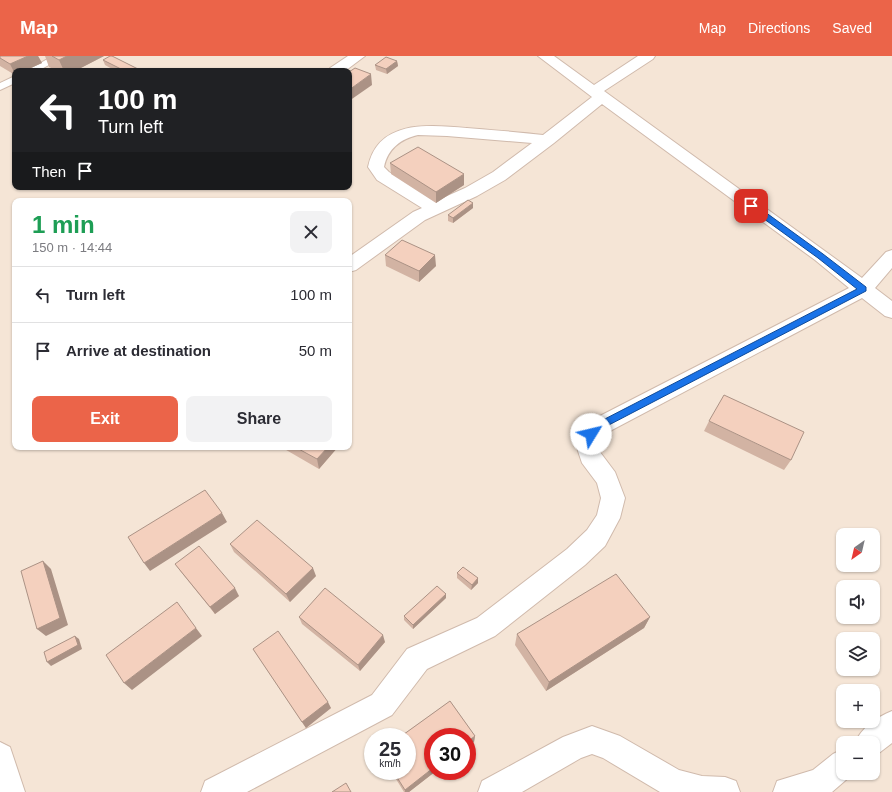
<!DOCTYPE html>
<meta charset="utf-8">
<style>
:root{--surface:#fff;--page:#f2f2f3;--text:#2b2b33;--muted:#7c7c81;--line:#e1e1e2;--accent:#eb6449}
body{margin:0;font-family:Arial,sans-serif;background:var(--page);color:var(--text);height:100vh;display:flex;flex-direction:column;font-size:15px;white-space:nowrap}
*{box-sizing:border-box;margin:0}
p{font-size:13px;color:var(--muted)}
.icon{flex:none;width:22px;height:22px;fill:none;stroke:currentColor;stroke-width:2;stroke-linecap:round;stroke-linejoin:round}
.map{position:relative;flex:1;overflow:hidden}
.drawer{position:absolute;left:12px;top:142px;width:340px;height:252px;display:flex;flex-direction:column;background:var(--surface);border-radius:8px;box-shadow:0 1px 3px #0004}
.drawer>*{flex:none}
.banner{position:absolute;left:12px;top:12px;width:340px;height:122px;border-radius:8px;box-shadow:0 1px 3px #0004;background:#202124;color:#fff;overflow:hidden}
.needle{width:26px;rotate:214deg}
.fabs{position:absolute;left:836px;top:472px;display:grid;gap:8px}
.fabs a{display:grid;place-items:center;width:44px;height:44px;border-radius:8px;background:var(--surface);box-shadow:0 1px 3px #0004;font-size:20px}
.speed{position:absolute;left:364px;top:672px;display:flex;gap:8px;font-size:20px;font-weight:700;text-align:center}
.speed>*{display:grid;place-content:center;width:52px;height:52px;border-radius:50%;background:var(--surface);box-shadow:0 1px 3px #0004;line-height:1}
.speed small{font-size:10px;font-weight:400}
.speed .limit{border:6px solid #d22;background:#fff;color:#111}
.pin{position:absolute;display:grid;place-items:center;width:34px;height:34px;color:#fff;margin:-17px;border-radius:8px;box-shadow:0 2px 6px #0006}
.me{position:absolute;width:44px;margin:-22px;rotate:54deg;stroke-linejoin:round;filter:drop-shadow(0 0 3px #0008)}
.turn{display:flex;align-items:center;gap:14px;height:84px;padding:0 20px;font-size:18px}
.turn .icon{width:52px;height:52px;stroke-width:2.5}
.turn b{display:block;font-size:28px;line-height:34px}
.then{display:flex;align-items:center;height:38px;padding:0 20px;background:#0003;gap:8px;font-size:15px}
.round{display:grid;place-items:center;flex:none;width:42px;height:42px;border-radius:8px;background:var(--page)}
.overview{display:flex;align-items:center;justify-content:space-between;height:68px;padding:0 20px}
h1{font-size:24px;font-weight:700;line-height:30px;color:#1e9e55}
.cta{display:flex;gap:8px;margin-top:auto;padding:8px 20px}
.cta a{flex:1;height:46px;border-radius:8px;background:var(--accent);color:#fff;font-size:16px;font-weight:700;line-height:46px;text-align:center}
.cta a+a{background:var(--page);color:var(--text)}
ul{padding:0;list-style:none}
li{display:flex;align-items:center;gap:12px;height:56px;padding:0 20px;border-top:1px solid var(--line)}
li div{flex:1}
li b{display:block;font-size:15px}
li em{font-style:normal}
header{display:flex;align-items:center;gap:24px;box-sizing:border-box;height:56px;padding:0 20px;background:var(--accent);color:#fff}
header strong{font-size:19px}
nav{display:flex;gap:22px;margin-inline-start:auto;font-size:14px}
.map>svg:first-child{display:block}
.residential{fill:#f5e5d6;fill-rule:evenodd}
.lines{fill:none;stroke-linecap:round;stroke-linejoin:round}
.lane-casing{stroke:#d0baac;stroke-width:2}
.street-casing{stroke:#d0baac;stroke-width:2}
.lane{fill:#fff;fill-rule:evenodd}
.street{fill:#fff;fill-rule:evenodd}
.wall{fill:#d2b3a3}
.shaded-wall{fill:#ab9285}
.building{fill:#f4d0be;stroke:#ab9285}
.route{fill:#1a73e8;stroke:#114b97}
</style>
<header>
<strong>Map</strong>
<nav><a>Map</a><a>Directions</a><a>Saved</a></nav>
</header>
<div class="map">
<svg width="892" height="736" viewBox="0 0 892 736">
<rect width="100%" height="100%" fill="#fdf4e8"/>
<path class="residential" d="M 0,0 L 892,0 L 892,736 L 0,736 ZM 15,15 L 349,15 L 349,131 L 15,131 ZM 15,145 L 349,145 L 349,391 L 15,391 ZM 843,479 L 873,479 L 873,509 L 843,509 ZM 843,531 L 873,531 L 873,561 L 843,561 ZM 843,583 L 873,583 L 873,613 L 843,613 ZM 843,635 L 873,635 L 873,665 L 843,665 ZM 373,681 L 407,681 L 407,715 L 373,715 ZM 433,681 L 467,681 L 467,715 L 433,715 ZM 843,687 L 873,687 L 873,717 L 843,717 Z"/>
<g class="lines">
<g class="lane-casing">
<path id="lane" d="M 53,0 L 65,0 L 38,15 L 26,15 Z
M 15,20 L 15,27 L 0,34 L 0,27 Z"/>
</g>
<g class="street-casing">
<path id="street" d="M 348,0 L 365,0 L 345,15 L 328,15 L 330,12 Z
M 538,0 L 554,0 L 594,29 L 638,0 L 655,0 L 653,3 L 604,35 L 862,222 L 886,196 L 892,194 L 892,212 L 875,232 L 892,245 L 892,262 L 885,260 L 862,242 L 610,375 L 600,383 L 598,389 L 600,396 L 615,416 L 625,442 L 620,462 L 605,490 L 585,509 L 495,580 L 427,613 L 392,659 L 247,736 L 201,736 L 205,725 L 372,639 L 407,593 L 477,562 L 567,493 L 587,474 L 597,459 L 601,442 L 597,427 L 582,407 L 576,389 L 583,372 L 594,363 L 849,232 L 815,204 L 602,48 L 554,87 L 505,124 L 477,140 L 425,164 L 356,214 L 349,216 L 349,201 L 413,156 L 422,152 L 377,124 L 368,111 C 378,63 429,69 467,72 C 492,74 518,76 543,79 L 592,41 ZM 418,79 L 447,80 L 532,87 L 493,116 L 465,132 L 436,145 L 389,116 L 384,111 C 388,92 401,83 418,79 Z
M 892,655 L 892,687 L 879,697 L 873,700 L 873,687 L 855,687 C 861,672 877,661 892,655 Z
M 592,670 L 620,680 L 679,714 L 702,720 L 725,721 L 736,725 L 740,736 L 660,736 L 603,702 L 592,698 L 581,702 L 522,736 L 478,736 L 482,725 L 563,681 Z
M 0,686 L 10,691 L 25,736 L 0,736 Z
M 843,693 L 843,717 L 854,717 L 832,736 L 773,736 L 777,725 L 813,714 L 833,698 Z"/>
</g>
<use href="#lane" class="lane"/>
<use href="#street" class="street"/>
</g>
<path class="wall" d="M 0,0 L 38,0 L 42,7 L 24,15 L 15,15 L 15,19 L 0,10 Z
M 45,0 L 104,0 L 75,15 L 58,15 L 49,11 Z
M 103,4 L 142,15 L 116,15 L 105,9 Z
M 397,5 L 398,10 L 387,18 L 376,14 L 375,9 Z
M 390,107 L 464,129 L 436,147 L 391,118 Z
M 473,152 L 453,167 L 448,165 L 448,159 Z
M 385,199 L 436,210 L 419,226 L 386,210 Z
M 709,365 L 791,404 L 784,414 L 704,375 Z
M 281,391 L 338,391 L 319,413 Z
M 230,488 L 316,520 L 290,546 L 234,496 Z
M 175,508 L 239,540 L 215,558 L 181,516 Z
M 457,517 L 478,522 L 478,527 L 471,534 L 457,522 Z
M 446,542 L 413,573 L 404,564 L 404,560 Z
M 299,561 L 385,586 L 360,615 L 302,568 Z
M 650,561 L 644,572 L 546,635 L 515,589 L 517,578 Z
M 253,593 L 331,652 L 306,672 Z
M 450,645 L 475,680 L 474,686 L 467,691 L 467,681 L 433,681 L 433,715 L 436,715 L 409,736 L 404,736 L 391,715 L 407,715 L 407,681 L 400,681 Z"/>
<path class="shaded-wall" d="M 28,0 L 38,0 L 42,7 L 24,15 L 15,15 L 15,18 L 10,8 Z
M 67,0 L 104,0 L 75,15 L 64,15 L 59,4 Z
M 397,5 L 398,10 L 387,18 L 386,13 Z
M 371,18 L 372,29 L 349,45 L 349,34 Z
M 464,118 L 464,129 L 436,147 L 436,136 Z
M 473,147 L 473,152 L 453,167 L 453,162 Z
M 435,199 L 436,210 L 419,226 L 419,215 Z
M 328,391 L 338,391 L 319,413 L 317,403 Z
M 222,457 L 227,466 L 150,515 L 144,507 Z
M 43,505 L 51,513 L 68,569 L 46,580 L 37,573 Z
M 313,512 L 316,520 L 290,546 L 286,538 Z
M 478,522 L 478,527 L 471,534 L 472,529 Z
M 235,532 L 239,540 L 215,558 L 210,551 Z
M 446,538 L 446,542 L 413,573 L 413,569 Z
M 650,561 L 644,572 L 546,635 L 549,626 Z
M 196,572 L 202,580 L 132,634 L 124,627 Z
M 383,579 L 385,586 L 360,615 L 358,609 Z
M 75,580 L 79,583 L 82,593 L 51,610 L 47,606 Z
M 328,646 L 331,652 L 306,672 L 302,666 Z
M 475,680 L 474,686 L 467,691 L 467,686 Z
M 433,712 L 433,715 L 436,715 L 409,736 L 405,736 L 405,734 Z"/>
<path class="building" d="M 0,0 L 28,0 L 10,8 L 0,2 Z
M 52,0 L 67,0 L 59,4 Z
M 110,0 L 112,0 L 142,15 L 125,15 L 103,4 Z
M 386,1 L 397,5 L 386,13 L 375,9 Z
M 355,12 L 371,18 L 349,34 L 349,16 Z
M 418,91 L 464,118 L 436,136 L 390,107 Z
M 468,144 L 473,147 L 453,162 L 448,159 Z
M 402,184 L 435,199 L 419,215 L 385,199 Z
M 724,339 L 804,376 L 791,404 L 709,365 Z
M 295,391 L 328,391 L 317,403 Z
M 205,434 L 222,457 L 144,507 L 128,481 Z
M 257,464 L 313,512 L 286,538 L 230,488 Z
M 199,490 L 235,532 L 210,551 L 175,508 Z
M 43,505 L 60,562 L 37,573 L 21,515 Z
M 463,511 L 478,522 L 472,529 L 457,517 Z
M 616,518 L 650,561 L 549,626 L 517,578 Z
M 437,530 L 446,538 L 413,569 L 404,560 Z
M 325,532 L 383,579 L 358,609 L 299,561 Z
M 177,546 L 196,572 L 124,627 L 106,599 Z
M 278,575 L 328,646 L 302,666 L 253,593 Z
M 75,580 L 78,589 L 47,606 L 44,596 Z
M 450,645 L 475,680 L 467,686 L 467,681 L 433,681 L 433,712 L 405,734 L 393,715 L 407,715 L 407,681 L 400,681 Z
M 346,727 L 351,736 L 332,736 Z"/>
<path class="route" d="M 749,148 L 754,148 L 823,198 L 866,231 L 866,235 L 605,371 L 594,381 L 587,381 L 586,378 L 599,366 L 857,233 L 818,202 L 749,152 Z"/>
</svg>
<div class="fabs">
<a><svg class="needle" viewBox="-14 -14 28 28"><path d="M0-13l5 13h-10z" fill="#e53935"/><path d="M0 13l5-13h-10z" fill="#7c7c81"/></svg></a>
<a><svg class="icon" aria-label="sound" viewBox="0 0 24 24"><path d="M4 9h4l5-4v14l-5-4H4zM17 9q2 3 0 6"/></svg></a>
<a><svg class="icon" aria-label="layers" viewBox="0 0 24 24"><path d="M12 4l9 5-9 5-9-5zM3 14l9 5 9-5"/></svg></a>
<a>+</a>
<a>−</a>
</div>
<div class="speed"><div>25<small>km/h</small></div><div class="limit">30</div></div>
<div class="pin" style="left:751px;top:150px;background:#d93025"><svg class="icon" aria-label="arrive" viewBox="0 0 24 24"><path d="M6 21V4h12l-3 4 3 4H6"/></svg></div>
<svg class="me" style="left:591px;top:378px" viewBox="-20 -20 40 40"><circle r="19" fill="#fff"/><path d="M0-13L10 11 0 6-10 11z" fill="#1a73e8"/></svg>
<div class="banner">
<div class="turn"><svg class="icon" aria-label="left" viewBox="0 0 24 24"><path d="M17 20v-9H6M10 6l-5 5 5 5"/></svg><div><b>100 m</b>Turn left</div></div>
<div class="then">Then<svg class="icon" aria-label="arrive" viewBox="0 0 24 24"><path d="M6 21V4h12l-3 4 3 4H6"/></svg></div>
</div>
<section class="drawer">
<div class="overview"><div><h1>1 min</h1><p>150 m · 14:44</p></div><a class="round"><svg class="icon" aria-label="close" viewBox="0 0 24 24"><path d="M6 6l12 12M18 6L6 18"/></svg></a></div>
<ul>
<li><svg class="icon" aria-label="left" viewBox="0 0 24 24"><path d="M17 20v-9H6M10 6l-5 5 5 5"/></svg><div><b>Turn left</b></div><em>100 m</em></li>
<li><svg class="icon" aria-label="arrive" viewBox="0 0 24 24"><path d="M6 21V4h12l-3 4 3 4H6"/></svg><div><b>Arrive at destination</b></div><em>50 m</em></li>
</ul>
<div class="cta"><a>Exit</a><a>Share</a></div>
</section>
</div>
